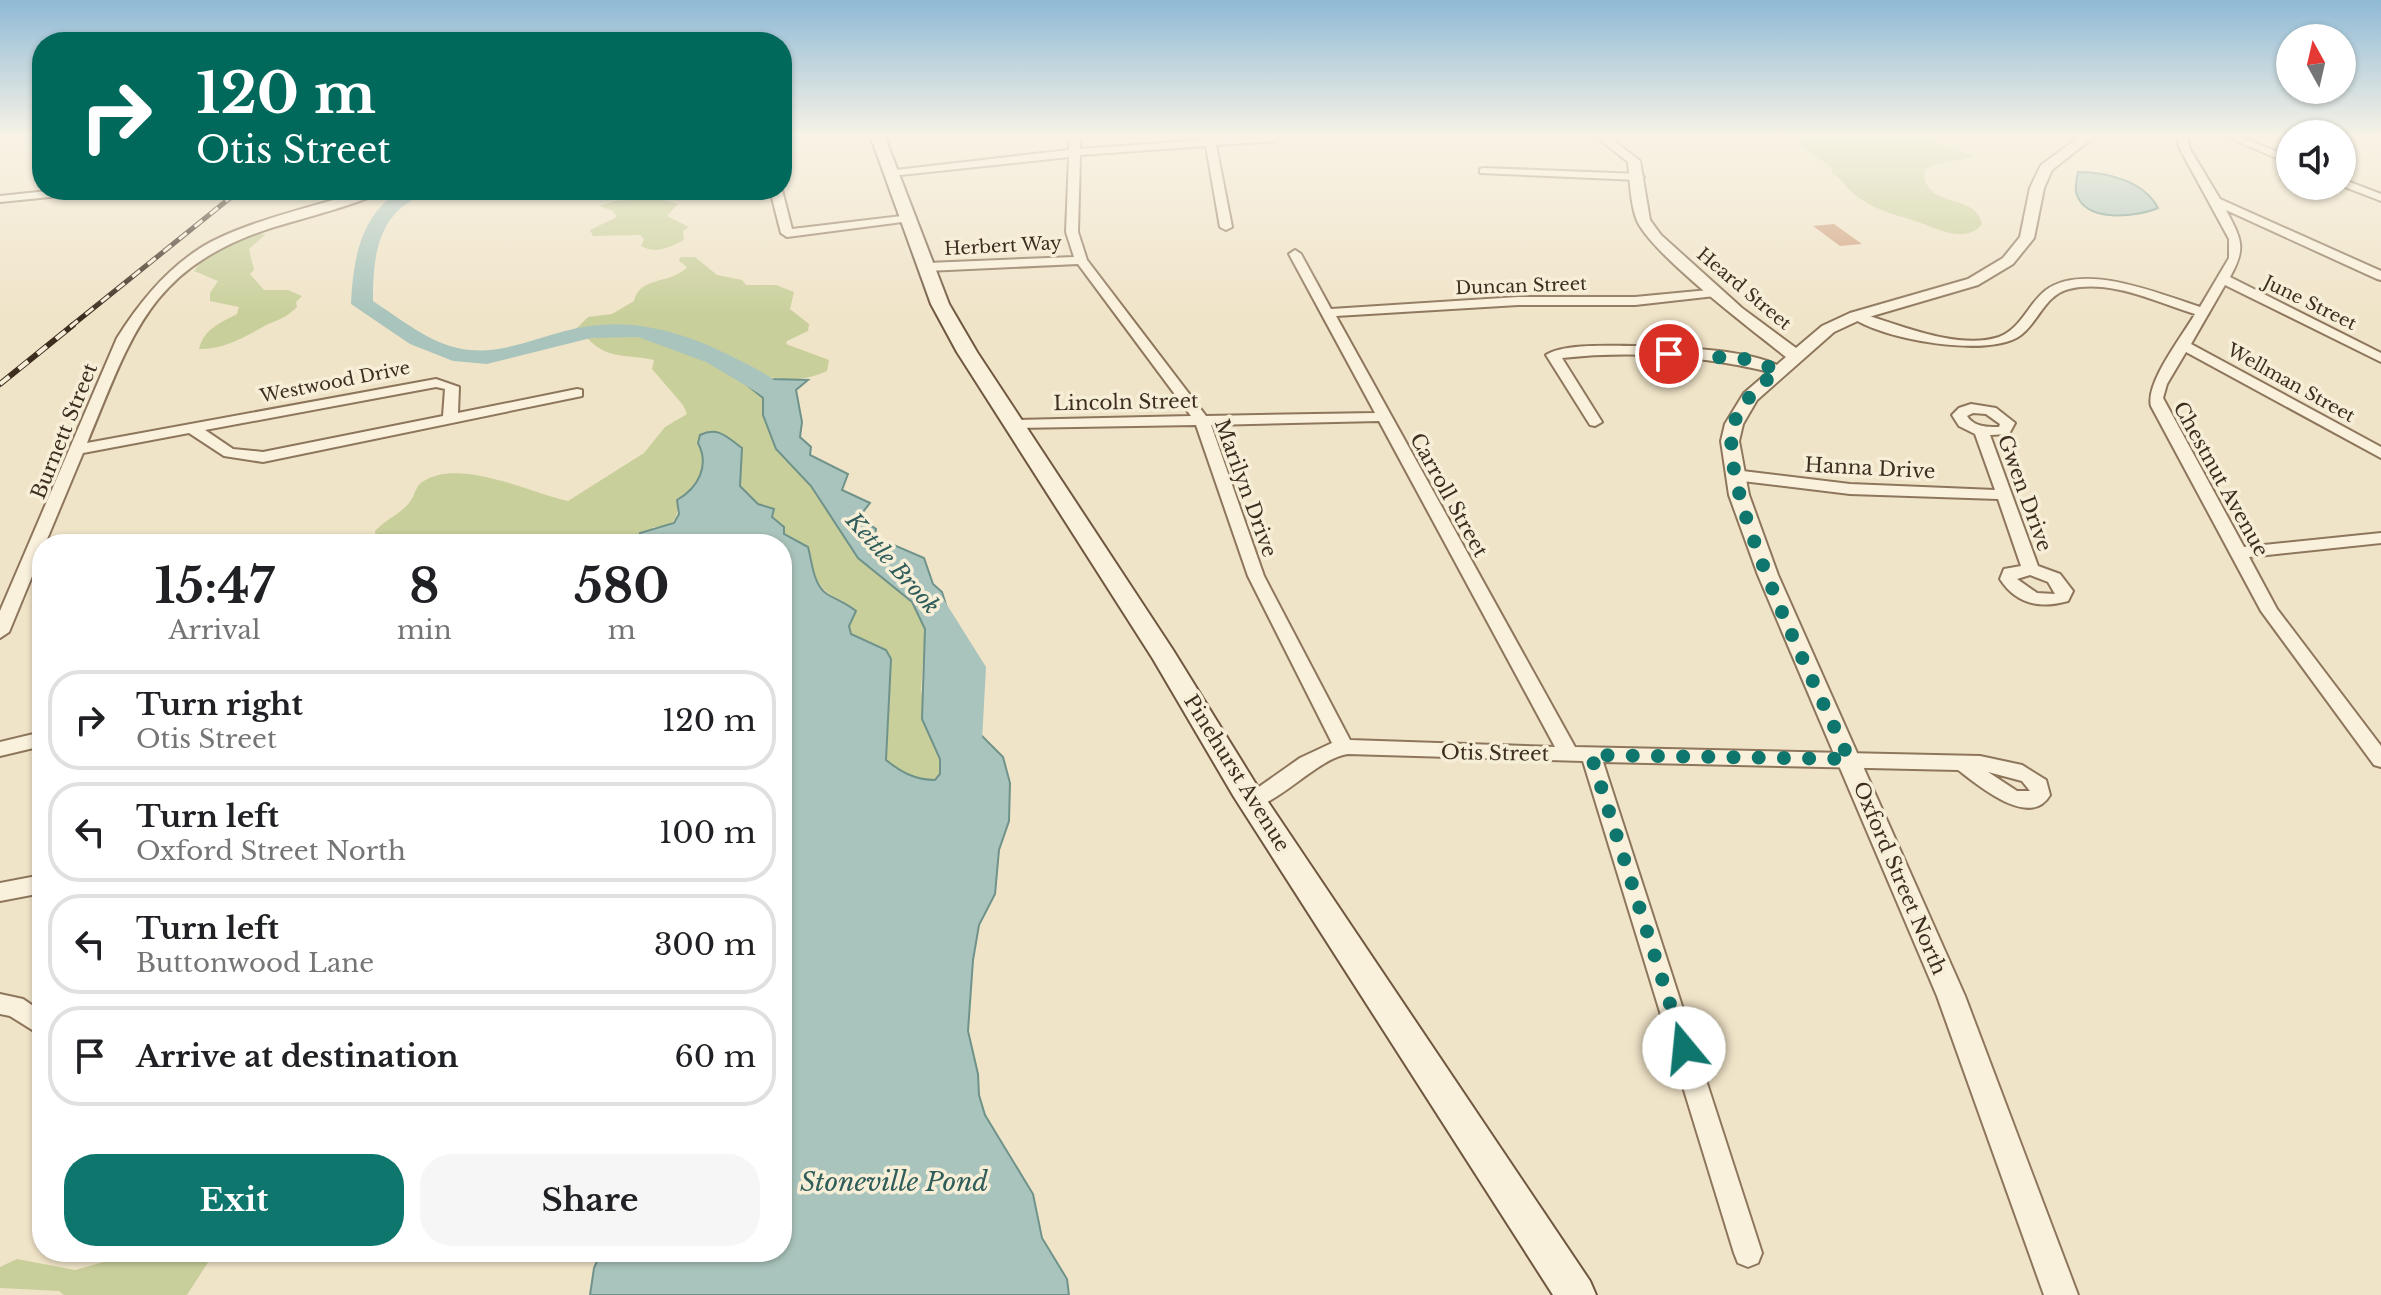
<!DOCTYPE html>
<style>
:root{--surface:#fff;--page:#f6f6f6;--text:#202124;--muted:#757577;--line:#e0e0e0;--accent:#0f766e}
body{margin:0;font-family:"Libre Baskerville",serif;background:var(--page);color:var(--text);height:100vh;display:flex;flex-direction:column;font-size:30px;white-space:nowrap}
*{box-sizing:border-box;margin:0}
p{font-size:26px;color:var(--muted)}
.icon{flex:none;width:44px;height:44px;fill:none;stroke:currentColor;stroke-width:2;stroke-linecap:round;stroke-linejoin:round}
.map{position:relative;flex:1;overflow:hidden}
.details{position:absolute;left:32px;top:534px;width:760px;height:728px;display:flex;flex-direction:column;background:var(--surface);border-radius:32px;box-shadow:0 2px 6px #0004}
.details>*{flex:none}
.top-card{position:absolute;left:32px;top:32px;width:760px;height:168px;border-radius:32px;box-shadow:0 2px 6px #0004;background:#00695c;color:#fff;overflow:hidden}
.needle{width:52px;rotate:352deg}
.tools{position:absolute;left:2276px;top:24px;display:grid;gap:16px}
.tools a{display:grid;place-items:center;width:80px;height:80px;border-radius:50%;background:var(--surface);box-shadow:0 2px 6px #0004;font-size:40px}
.pin{position:absolute;display:grid;place-items:center;width:68px;height:68px;color:#fff;margin:-34px;border:4px solid #fff;border-radius:50%;box-shadow:0 2px 8px #0007}
.me{position:absolute;width:88px;margin:-44px;rotate:343deg;stroke-linejoin:round;filter:drop-shadow(0 0 6px #0008)}
.turn{display:flex;align-items:center;gap:28px;height:168px;padding:0 32px;font-size:36px}
.turn .icon{width:104px;height:104px;stroke-width:2.5}
.turn b{display:block;font-size:56px;line-height:68px}
.eta{display:flex;justify-content:space-evenly;align-items:center;height:136px;text-align:center}
.eta b{font-size:48px;font-weight:800;line-height:56px}
.button{display:flex;gap:16px;margin-top:auto;padding:16px 32px}
.button a{flex:1;height:92px;border-radius:32px;background:var(--accent);color:#fff;font-size:32px;font-weight:800;line-height:92px;text-align:center}
.button a+a{background:var(--page);color:var(--text)}
ul{padding:0;list-style:none}
li{display:flex;align-items:center;gap:24px;height:100px;margin:0 16px 12px;padding:0 16px;border:4px solid var(--line);border-radius:32px}
li div{flex:1}
li b{display:block;font-size:30px}
li em{font-style:normal}
.map>svg:first-child{display:block}
.green{fill:#c9cf9b}
.water{fill:#a9c4bc;stroke:#6f938a;stroke-width:2}
.lines{fill:none;stroke-linecap:round;stroke-linejoin:round}
.river{fill:#a9c4bc;fill-rule:evenodd}
.building{fill:#cf9f7d}
.minor-casing{stroke:#8d765c;stroke-width:4}
.tertiary-casing{stroke:#8d765c;stroke-width:4}
.secondary-casing{stroke:#6f573f;stroke-width:4}
.minor{fill:#faf1dc;fill-rule:evenodd}
.tertiary{fill:#faf1dc;fill-rule:evenodd}
.secondary{fill:#faf1dc;fill-rule:evenodd}
.rail-far1-casing{stroke:#3d2e20;stroke-width:5}
.rail-casing{stroke:#3d2e20;stroke-width:6}
.rail-far1{stroke:#f7eed8;stroke-width:3;stroke-dasharray:10;stroke-linecap:butt}
.rail{stroke:#f7eed8;stroke-width:4;stroke-dasharray:12;stroke-linecap:butt}
.route{stroke:#0f766e;stroke-width:14;stroke-dasharray:0 25.2}
.labels{text-anchor:middle;stroke-width:7;stroke-linejoin:round;paint-order:stroke}
.far-street-label{font-size:18px;fill:#3d2e20;stroke:#f7eed8}
.street-label{font-size:20px;fill:#3d2e20;stroke:#f7eed8}
.water-label{font-size:22px;font-style:italic;fill:#2f5d5a;stroke:#f7eed8}
.near-water-label{font-size:26px;font-style:italic;fill:#2f5d5a;stroke:#f7eed8}
</style>
<div class="map">
<svg width="2381" height="1295" viewBox="0 0 2381 1295">
<rect width="100%" height="100%" fill="#f0e4c8"/>
<path class="green" d="M 1810,135 L 1926,135 C 1938,147 1958,148 1973,157 L 1930,166 L 1924,172 C 1924,209 1976,192 1982,224 C 1965,246 1932,226 1912,220 C 1892,214 1877,210 1859,198 C 1848,191 1844,181 1832,173 L 1831,167 L 1798,144 L 1801,138 Z
M 658,199 L 678,204 L 667,216 L 689,227 L 683,231 L 684,240 C 670,247 656,255 641,246 L 644,239 L 640,235 L 593,236 L 590,230 L 617,217 L 613,211 L 599,206 L 615,201 Z
M 256,231 L 265,235 L 249,249 L 254,270 L 250,274 L 264,290 L 288,290 L 302,296 L 296,302 L 297,307 C 283,321 274,320 259,329 C 239,340 222,349 199,349 C 204,329 220,323 237,314 L 239,307 L 210,301 L 210,293 L 218,281 L 194,271 L 210,252 Z
M 680,257 L 695,257 L 717,275 L 742,280 L 746,285 L 776,285 L 794,292 L 790,309 L 809,324 L 808,331 L 787,341 L 786,344 L 829,360 L 827,371 C 799,384 774,380 746,371 L 763,398 L 763,415 L 776,449 L 811,486 L 858,558 L 912,603 L 925,629 L 921,691 L 940,759 L 940,774 L 935,780 L 908,775 L 886,760 L 890,692 L 886,650 L 851,634 L 843,601 C 814,589 815,575 808,547 L 784,533 L 783,527 L 740,485 L 742,448 L 698,443 C 710,466 698,488 677,500 C 679,518 674,529 654,527 L 639,538 L 655,544 L 384,544 L 376,539 L 375,531 C 385,520 400,514 409,503 C 415,496 415,487 422,482 C 459,457 528,492 568,501 L 644,453 L 665,427 L 687,414 L 683,405 L 652,369 L 654,360 C 634,355 614,359 596,346 C 589,341 585,334 577,328 L 588,317 L 612,314 L 634,301 C 639,276 673,284 687,267 L 679,261 Z
M 139,1252 L 214,1253 L 187,1295 L 64,1295 L 59,1291 L 0,1288 L 0,1267 L 17,1259 L 75,1270 Z"/>
<path class="water" d="M 2078,172 C 2107,172 2144,181 2158,208 C 2137,217 2084,224 2076,192 C 2075,186 2077,178 2078,172 Z
M 746,371 L 771,379 L 808,380 L 796,390 L 802,422 L 800,437 L 811,447 L 810,455 L 848,474 L 842,490 L 870,503 L 859,517 L 876,529 L 875,537 L 924,558 L 933,584 L 942,592 L 956,637 L 959,687 L 968,716 L 975,729 L 1003,757 L 1010,783 L 1009,821 L 999,850 L 995,894 L 979,925 L 973,960 L 968,1031 L 978,1074 L 979,1095 L 985,1115 L 1033,1194 L 1042,1238 L 1067,1279 L 1069,1295 L 590,1295 L 594,1268 L 601,1252 L 782,1252 L 782,1028 C 798,1005 789,972 782,947 L 782,544 L 655,544 L 639,538 L 640,533 L 674,523 L 679,514 L 677,500 C 698,488 710,466 698,443 L 700,435 C 718,426 727,437 742,448 L 740,486 L 758,504 L 774,509 L 772,517 L 784,527 L 784,534 L 808,547 C 812,561 813,585 827,594 C 837,600 846,603 856,611 L 849,626 L 851,634 L 886,650 L 891,659 L 886,760 C 901,772 915,780 935,780 L 940,774 L 940,759 L 922,719 L 925,629 L 912,602 L 858,558 L 811,486 L 776,449 L 763,415 L 763,398 L 732,373 Z"/>
<g class="lines">
<path class="river" d="M 401,190 L 423,190 C 415,200 402,205 394,215 C 374,238 373,273 373,301 C 402,320 434,347 470,350 C 503,353 534,339 565,331 C 622,315 677,329 729,355 C 748,365 777,377 790,395 L 786,400 L 770,400 L 706,362 L 638,337 L 591,338 L 487,364 L 453,361 L 410,344 L 351,304 C 353,260 360,215 401,190 Z
M 934,598 L 944,600 L 986,667 L 982,741 L 987,751 L 983,759 L 971,763 L 959,759 L 950,741 L 956,667 L 920,607 L 924,600 Z"/>
</g>
<path class="building" d="M 1834,224 L 1862,244 L 1840,246 L 1813,226 Z"/>
<g class="lines">
<g class="minor-casing">
<path id="minor" d="M 1070,135 L 1080,135 L 1080,149 L 1205,140 L 1204,135 L 1214,135 L 1215,139 L 1274,135 L 1279,138 L 1274,141 L 1216,145 L 1232,227 L 1226,230 L 1220,227 L 1206,146 L 1080,155 L 1078,232 L 1087,260 L 1206,416 L 1375,413 L 1289,254 L 1295,250 L 1301,254 L 1331,309 L 1518,297 L 1635,297 L 1719,289 L 1721,292 L 1715,296 L 1635,305 L 1518,305 L 1336,316 L 1575,747 L 1980,756 L 2022,765 L 2046,780 L 2050,795 C 2030,830 1977,784 1958,770 L 1603,762 L 1762,1253 L 1758,1263 L 1748,1267 L 1738,1263 L 1734,1253 L 1583,761 L 1348,754 C 1316,758 1270,814 1246,806 L 1243,801 L 1246,796 L 1300,758 L 1332,743 L 1248,576 L 1196,425 L 1013,428 L 1006,424 L 1013,420 L 1191,416 L 1078,264 L 927,271 L 921,267 L 927,263 L 1074,257 L 1066,232 L 1069,157 L 891,176 L 886,173 L 887,171 L 1069,150 ZM 1379,421 L 1555,747 L 1350,740 L 1264,576 L 1211,425 ZM 1988,772 L 2022,781 L 2030,791 L 2017,791 Z
M 2176,135 L 2186,135 L 2190,149 L 2220,199 L 2381,271 L 2381,280 L 2377,279 L 2226,210 C 2241,239 2247,247 2230,277 L 2381,353 L 2381,362 L 2225,285 L 2191,344 L 2381,447 L 2381,458 L 2186,352 L 2167,384 L 2163,398 L 2244,547 L 2381,533 L 2381,543 L 2249,557 L 2277,609 L 2381,746 L 2381,767 L 2374,765 L 2261,611 L 2151,406 C 2145,383 2183,335 2195,314 C 2156,302 2111,279 2069,289 C 2045,295 2039,321 2021,335 C 1990,359 1878,339 1850,316 L 1856,312 C 1896,323 1957,351 1999,337 C 2021,329 2028,304 2046,290 C 2085,262 2159,294 2200,307 L 2229,258 L 2229,239 L 2180,149 Z
M 2223,135 L 2236,135 L 2290,157 L 2290,164 Z
M 1484,168 L 1639,174 L 1644,177 L 1639,180 L 1480,173 L 1480,169 Z
M 2342,179 L 2381,194 L 2381,201 L 2342,186 Z
M 57,190 L 86,191 L 80,194 L 0,202 L 0,196 Z
M 367,190 L 384,190 C 364,203 300,219 274,227 C 149,267 133,333 87,443 L 436,379 L 459,387 L 458,413 L 577,389 L 582,390 L 582,396 L 263,462 L 224,456 L 189,433 L 83,453 L 45,544 L 42,544 L 42,552 L 9,632 L 0,638 L 0,611 L 117,338 C 139,303 165,271 199,249 C 238,223 320,205 367,190 ZM 436,387 L 445,389 L 443,416 L 263,452 L 233,449 L 205,430 Z
M 770,190 L 782,190 L 792,229 L 910,215 L 916,218 L 910,221 L 787,237 L 781,233 Z
M 1636,346 C 1671,347 1759,349 1785,370 L 1778,374 C 1707,356 1635,350 1562,358 L 1602,422 L 1595,426 L 1590,425 L 1546,355 C 1563,343 1614,346 1636,346 Z
M 1971,404 L 1996,408 L 2015,423 L 2009,434 L 1990,435 L 2038,566 L 2060,574 L 2073,591 L 2068,601 C 2040,609 2016,604 2000,579 L 2004,569 L 2021,566 L 1998,499 L 1850,494 L 1734,480 L 1726,475 L 1734,470 L 1850,484 L 1995,490 L 1975,434 L 1959,426 L 1952,415 L 1959,408 ZM 1973,413 L 1986,414 L 2000,424 L 1999,427 C 1987,427 1974,427 1967,416 ZM 2030,575 L 2048,582 L 2055,594 L 2037,593 L 2017,579 Z
M 42,732 L 42,746 L 0,756 L 0,742 Z
M 42,875 L 42,893 L 0,901 L 0,883 Z
M 0,994 L 23,999 L 42,1012 L 42,1036 L 10,1016 L 0,1014 Z"/>
</g>
<g class="tertiary-casing">
<path id="tertiary" d="M 1594,135 L 1607,135 L 1640,161 L 1650,220 L 1661,235 L 1742,308 L 1796,348 L 1822,326 L 1850,313 L 1968,279 L 2003,258 L 2020,237 L 2030,188 L 2041,165 L 2082,135 L 2096,135 L 2052,170 L 2044,188 L 2034,238 L 2013,264 L 1978,285 L 1862,319 L 1834,332 L 1757,400 L 1743,424 L 1739,441 L 1749,495 L 1778,575 L 1965,996 L 2078,1295 L 2044,1295 L 1937,996 L 1758,575 L 1729,495 L 1721,441 L 1725,424 L 1744,393 L 1786,357 C 1756,333 1646,250 1636,218 C 1630,201 1630,180 1628,162 Z"/>
</g>
<g class="secondary-casing">
<path id="secondary" d="M 870,135 L 884,135 L 949,304 L 977,352 L 1173,650 L 1254,781 L 1590,1281 L 1596,1295 L 1553,1295 L 1234,797 L 1153,659 L 957,352 L 931,304 Z"/>
</g>
<use href="#minor" class="minor"/>
<use href="#tertiary" class="tertiary"/>
<use href="#secondary" class="secondary"/>
<g class="rail-far1-casing">
<path id="rail-far1" d="M 70,327 L 240,190"/>
</g>
<g class="rail-casing">
<path id="rail" d="M 0,384 L 73,325"/>
</g>
<use href="#rail-far1" class="rail-far1"/>
<use href="#rail" class="rail"/>
</g>
<linearGradient id="sky" x2="0" y2="1"><stop stop-color="#8fbad6"/><stop offset="0.43" stop-color="#f8f3e6"/><stop offset="1" stop-color="#f8f3e6" stop-opacity="0"/></linearGradient>
<rect width="2381" height="316" fill="url(#sky)"/>
<g class="lines">
<path class="route" d="M 1669,354 L 1745,359 L 1778,370 C 1760,386 1739,403 1733,427 C 1717,492 1819,692 1849,759 L 1591,755 L 1684,1048"/>
</g>
<g class="labels">
<g class="far-street-label">
<text transform="translate(1003 246) rotate(-3)" y="6">Herbert Way</text>
<text transform="translate(1521 286) rotate(-2)" y="6">Duncan Street</text>
<text transform="translate(1744 289) rotate(40)" y="6">Heard Street</text>
<text transform="translate(2310 303) rotate(26)" y="6">June Street</text>
<text transform="translate(335 382) rotate(-11)" y="6">Westwood Drive</text>
<text transform="translate(2291 383) rotate(29)" y="6">Wellman Street</text>
</g>
<g class="street-label">
<text transform="translate(1126 402) rotate(-1)" y="7">Lincoln Street</text>
<text transform="translate(64 431) rotate(-68)" y="7">Burnett Street</text>
<text transform="translate(1870 468) rotate(3)" y="7">Hanna Drive</text>
<text transform="translate(2221 479) rotate(61)" y="7">Chestnut Avenue</text>
<text transform="translate(1246 488) rotate(70)" y="7">Marilyn Drive</text>
<text transform="translate(2025 493) rotate(70)" y="7">Gwen Drive</text>
<text transform="translate(1449 495) rotate(61)" y="7">Carroll Street</text>
<text transform="translate(1495 753) rotate(1)" y="7">Otis Street</text>
<text transform="translate(1237 773) rotate(58)" y="7">Pinehurst Avenue</text>
<text transform="translate(1900 878) rotate(67)" y="7">Oxford Street North</text>
</g>
<g class="water-label">
<text transform="translate(893 563) rotate(48)" y="8">Kettle Brook</text>
</g>
<g class="near-water-label">
<text x="894" y="1191">Stoneville Pond</text>
</g>
</g>
</svg>
<div class="tools">
<a><svg class="needle" viewBox="-14 -14 28 28"><path d="M0-13l5 13h-10z" fill="#e53935"/><path d="M0 13l5-13h-10z" fill="#757577"/></svg></a>
<a><svg class="icon" aria-label="sound" viewBox="0 0 24 24"><path d="M4 9h4l5-4v14l-5-4H4zM17 9q2 3 0 6"/></svg></a>
</div>
<div class="pin" style="left:1669px;top:354px;background:#d93025"><svg class="icon" aria-label="arrive" viewBox="0 0 24 24"><path d="M6 21V4h12l-3 4 3 4H6"/></svg></div>
<svg class="me" style="left:1684px;top:1048px" viewBox="-20 -20 40 40"><circle r="19" fill="#fff"/><path d="M0-13L10 11 0 6-10 11z" fill="#0f766e"/></svg>
<div class="top-card">
<div class="turn"><svg class="icon" aria-label="right" viewBox="0 0 24 24"><path d="M7 20v-9h11M14 6l5 5-5 5"/></svg><div><b>120 m</b>Otis Street</div></div>
</div>
<section class="details">
<div class="eta">
<div><b>15:47</b><p>Arrival</p></div>
<div><b>8</b><p>min</p></div>
<div><b>580</b><p>m</p></div>
</div>
<ul>
<li><svg class="icon" aria-label="right" viewBox="0 0 24 24"><path d="M7 20v-9h11M14 6l5 5-5 5"/></svg><div><b>Turn right</b><p>Otis Street</p></div><em>120 m</em></li>
<li><svg class="icon" aria-label="left" viewBox="0 0 24 24"><path d="M17 20v-9H6M10 6l-5 5 5 5"/></svg><div><b>Turn left</b><p>Oxford Street North</p></div><em>100 m</em></li>
<li><svg class="icon" aria-label="left" viewBox="0 0 24 24"><path d="M17 20v-9H6M10 6l-5 5 5 5"/></svg><div><b>Turn left</b><p>Buttonwood Lane</p></div><em>300 m</em></li>
<li><svg class="icon" aria-label="arrive" viewBox="0 0 24 24"><path d="M6 21V4h12l-3 4 3 4H6"/></svg><div><b>Arrive at destination</b></div><em>60 m</em></li>
</ul>
<div class="button"><a>Exit</a><a>Share</a></div>
</section>
</div>
